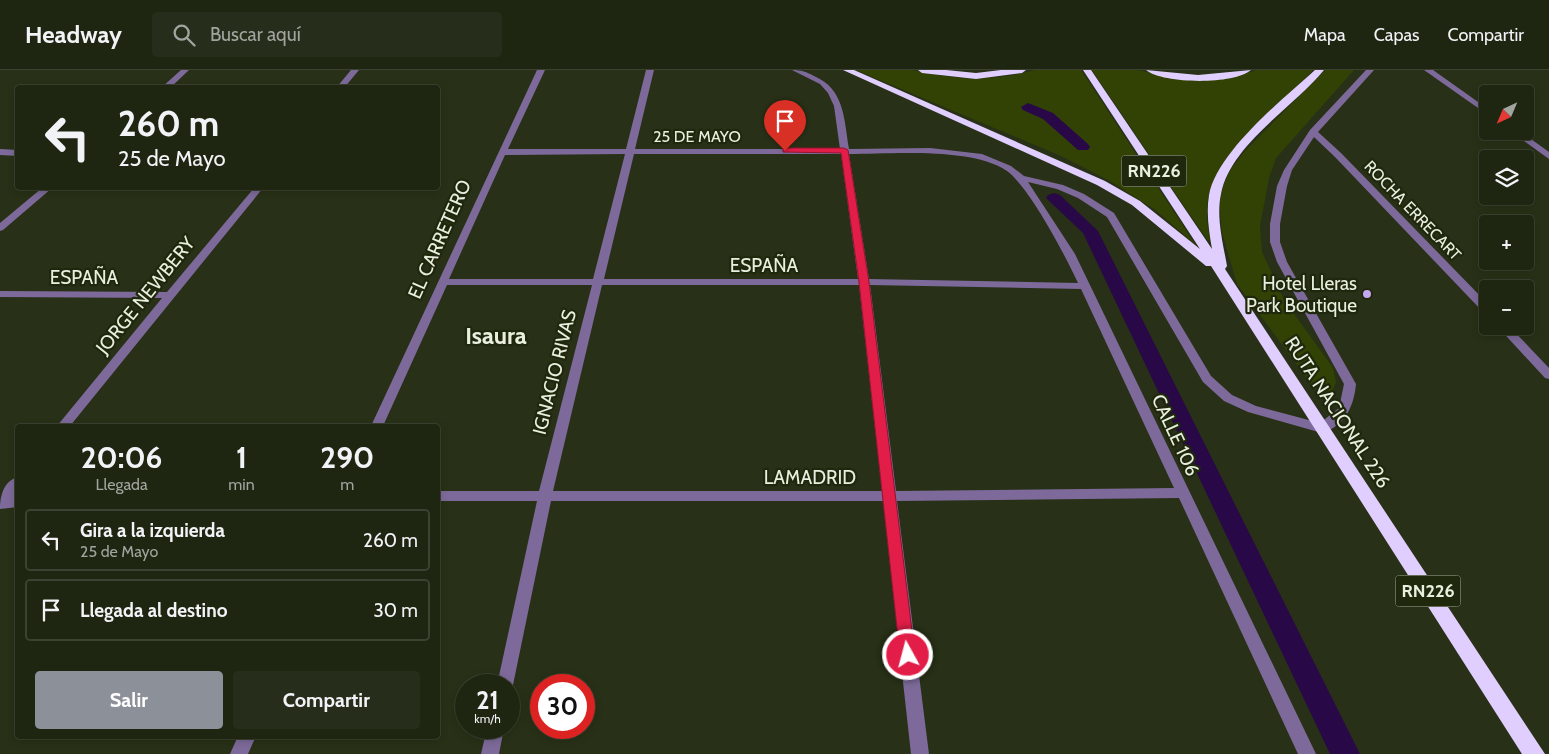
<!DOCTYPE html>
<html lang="es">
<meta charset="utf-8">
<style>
:root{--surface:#1e2511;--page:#262d1a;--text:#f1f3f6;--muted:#a1a59f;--line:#3c4231;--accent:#8c9099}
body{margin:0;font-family:Cabin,sans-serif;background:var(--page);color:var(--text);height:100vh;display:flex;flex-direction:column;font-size:19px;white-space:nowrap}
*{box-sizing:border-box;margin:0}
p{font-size:16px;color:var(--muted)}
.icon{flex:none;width:28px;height:28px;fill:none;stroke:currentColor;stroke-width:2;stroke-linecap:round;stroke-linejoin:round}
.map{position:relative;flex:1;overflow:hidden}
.side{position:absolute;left:15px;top:354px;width:425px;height:315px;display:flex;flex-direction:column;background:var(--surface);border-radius:5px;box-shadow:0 2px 8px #0003,0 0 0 1px var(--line)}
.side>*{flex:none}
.hud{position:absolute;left:15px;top:15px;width:425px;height:105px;border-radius:5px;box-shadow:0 2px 8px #0003,0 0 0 1px var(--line);background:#1e2511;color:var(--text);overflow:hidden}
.needle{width:32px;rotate:224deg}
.buttons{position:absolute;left:1479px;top:15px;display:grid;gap:10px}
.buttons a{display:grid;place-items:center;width:55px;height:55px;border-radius:5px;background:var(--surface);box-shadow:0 2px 8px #0003,0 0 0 1px var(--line);font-size:25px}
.speed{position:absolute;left:455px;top:604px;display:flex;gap:10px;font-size:25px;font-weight:700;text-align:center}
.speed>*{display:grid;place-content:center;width:65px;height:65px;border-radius:50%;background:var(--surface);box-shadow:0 2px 8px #0003,0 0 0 1px var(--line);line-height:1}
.speed small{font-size:12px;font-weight:400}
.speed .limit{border:8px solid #d22;background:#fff;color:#111}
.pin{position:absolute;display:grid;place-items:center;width:42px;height:42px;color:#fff;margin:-51px -21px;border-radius:50% 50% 50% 0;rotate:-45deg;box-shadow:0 0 5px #0007}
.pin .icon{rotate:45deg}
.me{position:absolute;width:55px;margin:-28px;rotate:353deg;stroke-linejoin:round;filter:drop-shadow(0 0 4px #0008)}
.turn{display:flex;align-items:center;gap:18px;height:105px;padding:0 20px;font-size:22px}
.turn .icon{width:65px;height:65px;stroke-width:2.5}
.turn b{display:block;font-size:35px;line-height:42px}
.eta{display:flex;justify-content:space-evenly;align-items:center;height:85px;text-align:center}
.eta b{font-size:30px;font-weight:700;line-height:35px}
.action{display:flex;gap:10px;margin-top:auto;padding:10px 20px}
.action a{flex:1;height:58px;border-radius:5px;background:var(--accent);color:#fff;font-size:20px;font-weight:700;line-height:58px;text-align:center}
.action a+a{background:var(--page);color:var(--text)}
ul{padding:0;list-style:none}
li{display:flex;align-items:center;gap:15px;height:62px;margin:0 10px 8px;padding:0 10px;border:2px solid var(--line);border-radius:5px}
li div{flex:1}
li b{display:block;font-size:19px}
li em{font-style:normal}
header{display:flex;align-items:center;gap:30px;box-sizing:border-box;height:70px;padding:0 25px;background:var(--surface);border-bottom:1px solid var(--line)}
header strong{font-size:24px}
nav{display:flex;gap:28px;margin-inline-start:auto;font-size:18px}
.search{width:350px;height:45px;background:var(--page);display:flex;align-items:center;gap:12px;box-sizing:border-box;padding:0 18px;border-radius:5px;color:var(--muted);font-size:19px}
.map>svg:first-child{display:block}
.green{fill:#324204}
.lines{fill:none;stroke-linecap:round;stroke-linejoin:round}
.canal{fill:#290847;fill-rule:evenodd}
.minor{fill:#7d6a9a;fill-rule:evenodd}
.highway{fill:#e0cffe;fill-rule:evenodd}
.route{fill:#e11d48;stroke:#92132f}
.poi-dot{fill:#c4a7f1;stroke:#1f270d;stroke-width:2}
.labels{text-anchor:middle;stroke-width:4.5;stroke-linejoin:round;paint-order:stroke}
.far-street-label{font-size:16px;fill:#e9efdf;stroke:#1f270d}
.shield{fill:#1f270d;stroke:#acb3a0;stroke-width:1}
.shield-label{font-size:18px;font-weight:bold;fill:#e9efdf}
.street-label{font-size:19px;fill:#e9efdf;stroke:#1f270d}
.poi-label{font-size:19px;fill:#e9efdf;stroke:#1f270d;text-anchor:end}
.district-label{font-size:24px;font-weight:bold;fill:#e9efdf;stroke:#1f270d}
</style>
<header>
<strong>Headway</strong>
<div class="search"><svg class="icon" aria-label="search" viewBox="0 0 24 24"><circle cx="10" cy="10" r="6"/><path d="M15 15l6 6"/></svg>Buscar aquí</div>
<nav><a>Mapa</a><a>Capas</a><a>Compartir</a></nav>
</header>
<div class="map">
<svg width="1549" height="684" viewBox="0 0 1549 684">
<rect width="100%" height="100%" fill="#283117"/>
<path class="green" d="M 856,0 L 912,0 L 944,6 L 976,9 L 1009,6 L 1035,0 L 1081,0 L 1195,174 L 1154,139 L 1110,111 L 1061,86 Z
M 1092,0 L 1137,0 L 1169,6 L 1236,6 L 1257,0 L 1313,0 C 1297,16 1280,33 1263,49 C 1227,84 1197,114 1210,169 L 1208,171 Z
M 1325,0 L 1354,0 L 1276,88 L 1269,108 L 1260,156 L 1262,182 L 1284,230 L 1333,298 L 1336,312 L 1332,322 L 1321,327 L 1237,214 L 1222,162 L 1220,138 L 1221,119 L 1231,99 L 1246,80 Z"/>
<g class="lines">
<path class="canal" d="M 1028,33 L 1053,43 L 1088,74 L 1090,77 L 1088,80 L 1078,80 L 1043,49 L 1023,40 L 1021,37 Z
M 1054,123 L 1060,125 L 1098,161 L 1360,684 L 1330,684 L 1083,163 L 1046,128 L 1048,125 Z"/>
<path class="minor" d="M 181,0 L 189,0 L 170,18 L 161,18 Z
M 351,0 L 359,0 L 344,18 L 336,18 Z
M 537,0 L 545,0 L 508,79 L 626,79 L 646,0 L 654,0 L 635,79 L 840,79 L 834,36 L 828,23 L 820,14 L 792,0 C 801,0 807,2 814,6 C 845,19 844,50 849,79 L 930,78 L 982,84 L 1011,96 L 1024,106 L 1063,115 L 1084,124 L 1114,143 L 1211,306 L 1232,325 L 1256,336 L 1320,353 L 1339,338 L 1344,314 L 1277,192 L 1270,172 L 1270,154 L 1277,116 L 1284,100 L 1310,60 L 1366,0 L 1374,0 L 1318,62 L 1341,83 L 1488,234 L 1488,244 L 1484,243 L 1335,87 L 1314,67 L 1292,100 L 1287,116 L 1280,154 L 1280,172 L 1287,192 L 1356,314 C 1354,336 1345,356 1322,363 L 1248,342 L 1224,331 L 1203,312 L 1107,147 L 1078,128 L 1057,119 L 1028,112 L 1075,184 L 1316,684 L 1298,684 L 1179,428 L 897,431 L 929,684 L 911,684 L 883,431 L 551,431 L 513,615 L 509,621 L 509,615 L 497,615 L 537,431 L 438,431 L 438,421 L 539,421 L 592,215 L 447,215 L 383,356 L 371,356 ZM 625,84 L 593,209 L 449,209 L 505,85 ZM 634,84 L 841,84 L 858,209 L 604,209 ZM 849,84 C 892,84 972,77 1007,101 C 1030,118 1065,185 1078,213 L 869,209 ZM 602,215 L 859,215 L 882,421 L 553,421 ZM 870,215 L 1081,219 L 1174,418 L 896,421 Z
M 1424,0 L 1433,0 L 1488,39 L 1488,45 Z
M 1510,61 L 1520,61 L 1549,82 L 1549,89 Z
M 0,79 L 18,80 L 18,86 L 0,85 Z
M 42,118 L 52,118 L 3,160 L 0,161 L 0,153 Z
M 254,118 L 263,118 L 70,356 L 57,356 L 162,228 L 0,227 L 0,221 L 167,222 Z
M 1497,256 L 1509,256 L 1549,298 L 1549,309 L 1545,308 Z
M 18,407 L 18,422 L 14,427 L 18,427 L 18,437 L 0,439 C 0,427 3,411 18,407 Z
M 487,658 L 504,658 L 499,684 L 481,684 Z
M 238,666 L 256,666 L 248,684 L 230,684 Z"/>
<path class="highway" d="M 843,0 L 854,0 L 1105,111 L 1140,131 L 1200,179 L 1083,0 L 1091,0 L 1212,179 C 1209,162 1206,143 1209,125 C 1217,82 1283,29 1315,0 L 1324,0 C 1295,36 1230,75 1221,124 C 1216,147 1223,173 1227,196 L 1225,199 L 1545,684 L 1522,684 L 1211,196 L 1206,196 L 1132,135 L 1097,115 Z
M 918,0 L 946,0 L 976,3 L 1001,0 L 1026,0 L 1022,3 L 976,9 L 922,3 Z
M 1146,0 L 1198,5 L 1251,0 C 1234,15 1163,14 1146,0 Z"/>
</g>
<path class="route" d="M 785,78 L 844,78 L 848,80 L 869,212 L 915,585 L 913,589 L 908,591 L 902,589 L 900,585 L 859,212 L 841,83 L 783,82 L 783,79 Z"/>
<circle class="poi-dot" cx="1367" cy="224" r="5"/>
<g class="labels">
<g class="far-street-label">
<text x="697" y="72">25 DE MAYO</text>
<text transform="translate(1413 140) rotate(46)" y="6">ROCHA ERRECART</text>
</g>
<g class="shield">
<rect x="1121.5" y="85.5" width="65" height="31" rx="4"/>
<rect x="1395.5" y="505.5" width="65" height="31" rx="4"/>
</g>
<g class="shield-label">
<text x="1154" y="107">RN226</text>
<text x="1428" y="527">RN226</text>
</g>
<g class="street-label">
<text transform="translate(439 169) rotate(-66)" y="7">EL CARRETERO</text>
<text x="764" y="202">ESPAÑA</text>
<text x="84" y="214">ESPAÑA</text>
<text transform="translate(145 225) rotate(-51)" y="7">JORGE NEWBERY</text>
<text transform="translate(554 302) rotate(-76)" y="7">IGNACIO RIVAS</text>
<text transform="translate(1338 342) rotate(57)" y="7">RUTA NACIONAL 226</text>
<text transform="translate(1176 365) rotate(65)" y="7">CALLE 106</text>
<text x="810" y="414">LAMADRID</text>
</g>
<g class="poi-label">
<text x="1357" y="220">Hotel Lleras<tspan x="1357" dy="22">Park Boutique</tspan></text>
</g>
<g class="district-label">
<text x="496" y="274">Isaura</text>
</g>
</g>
</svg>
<div class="buttons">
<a><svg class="needle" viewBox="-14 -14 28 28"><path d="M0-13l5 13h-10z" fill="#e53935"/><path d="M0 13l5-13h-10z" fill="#a1a59f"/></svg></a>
<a><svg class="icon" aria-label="layers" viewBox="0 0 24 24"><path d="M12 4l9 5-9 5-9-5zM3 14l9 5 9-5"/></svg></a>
<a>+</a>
<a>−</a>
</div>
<div class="speed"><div>21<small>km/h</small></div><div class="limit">30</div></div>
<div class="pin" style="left:785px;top:81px;background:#d93025"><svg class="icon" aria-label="arrive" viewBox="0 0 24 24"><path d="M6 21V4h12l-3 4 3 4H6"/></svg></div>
<svg class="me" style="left:908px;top:585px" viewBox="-20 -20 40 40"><circle r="17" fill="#e11d48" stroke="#fff" stroke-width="3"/><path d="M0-11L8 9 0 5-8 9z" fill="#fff"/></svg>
<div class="hud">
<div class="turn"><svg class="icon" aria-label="left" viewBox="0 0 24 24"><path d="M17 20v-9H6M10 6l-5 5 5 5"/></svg><div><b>260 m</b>25 de Mayo</div></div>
</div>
<section class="side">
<div class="eta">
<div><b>20:06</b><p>Llegada</p></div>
<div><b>1</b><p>min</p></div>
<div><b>290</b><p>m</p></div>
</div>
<ul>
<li><svg class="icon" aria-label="left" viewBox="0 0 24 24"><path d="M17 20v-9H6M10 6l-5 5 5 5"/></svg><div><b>Gira a la izquierda</b><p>25 de Mayo</p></div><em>260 m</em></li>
<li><svg class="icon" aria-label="arrive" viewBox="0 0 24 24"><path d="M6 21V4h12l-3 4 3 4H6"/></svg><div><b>Llegada al destino</b></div><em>30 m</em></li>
</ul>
<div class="action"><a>Salir</a><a>Compartir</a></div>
</section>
</div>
